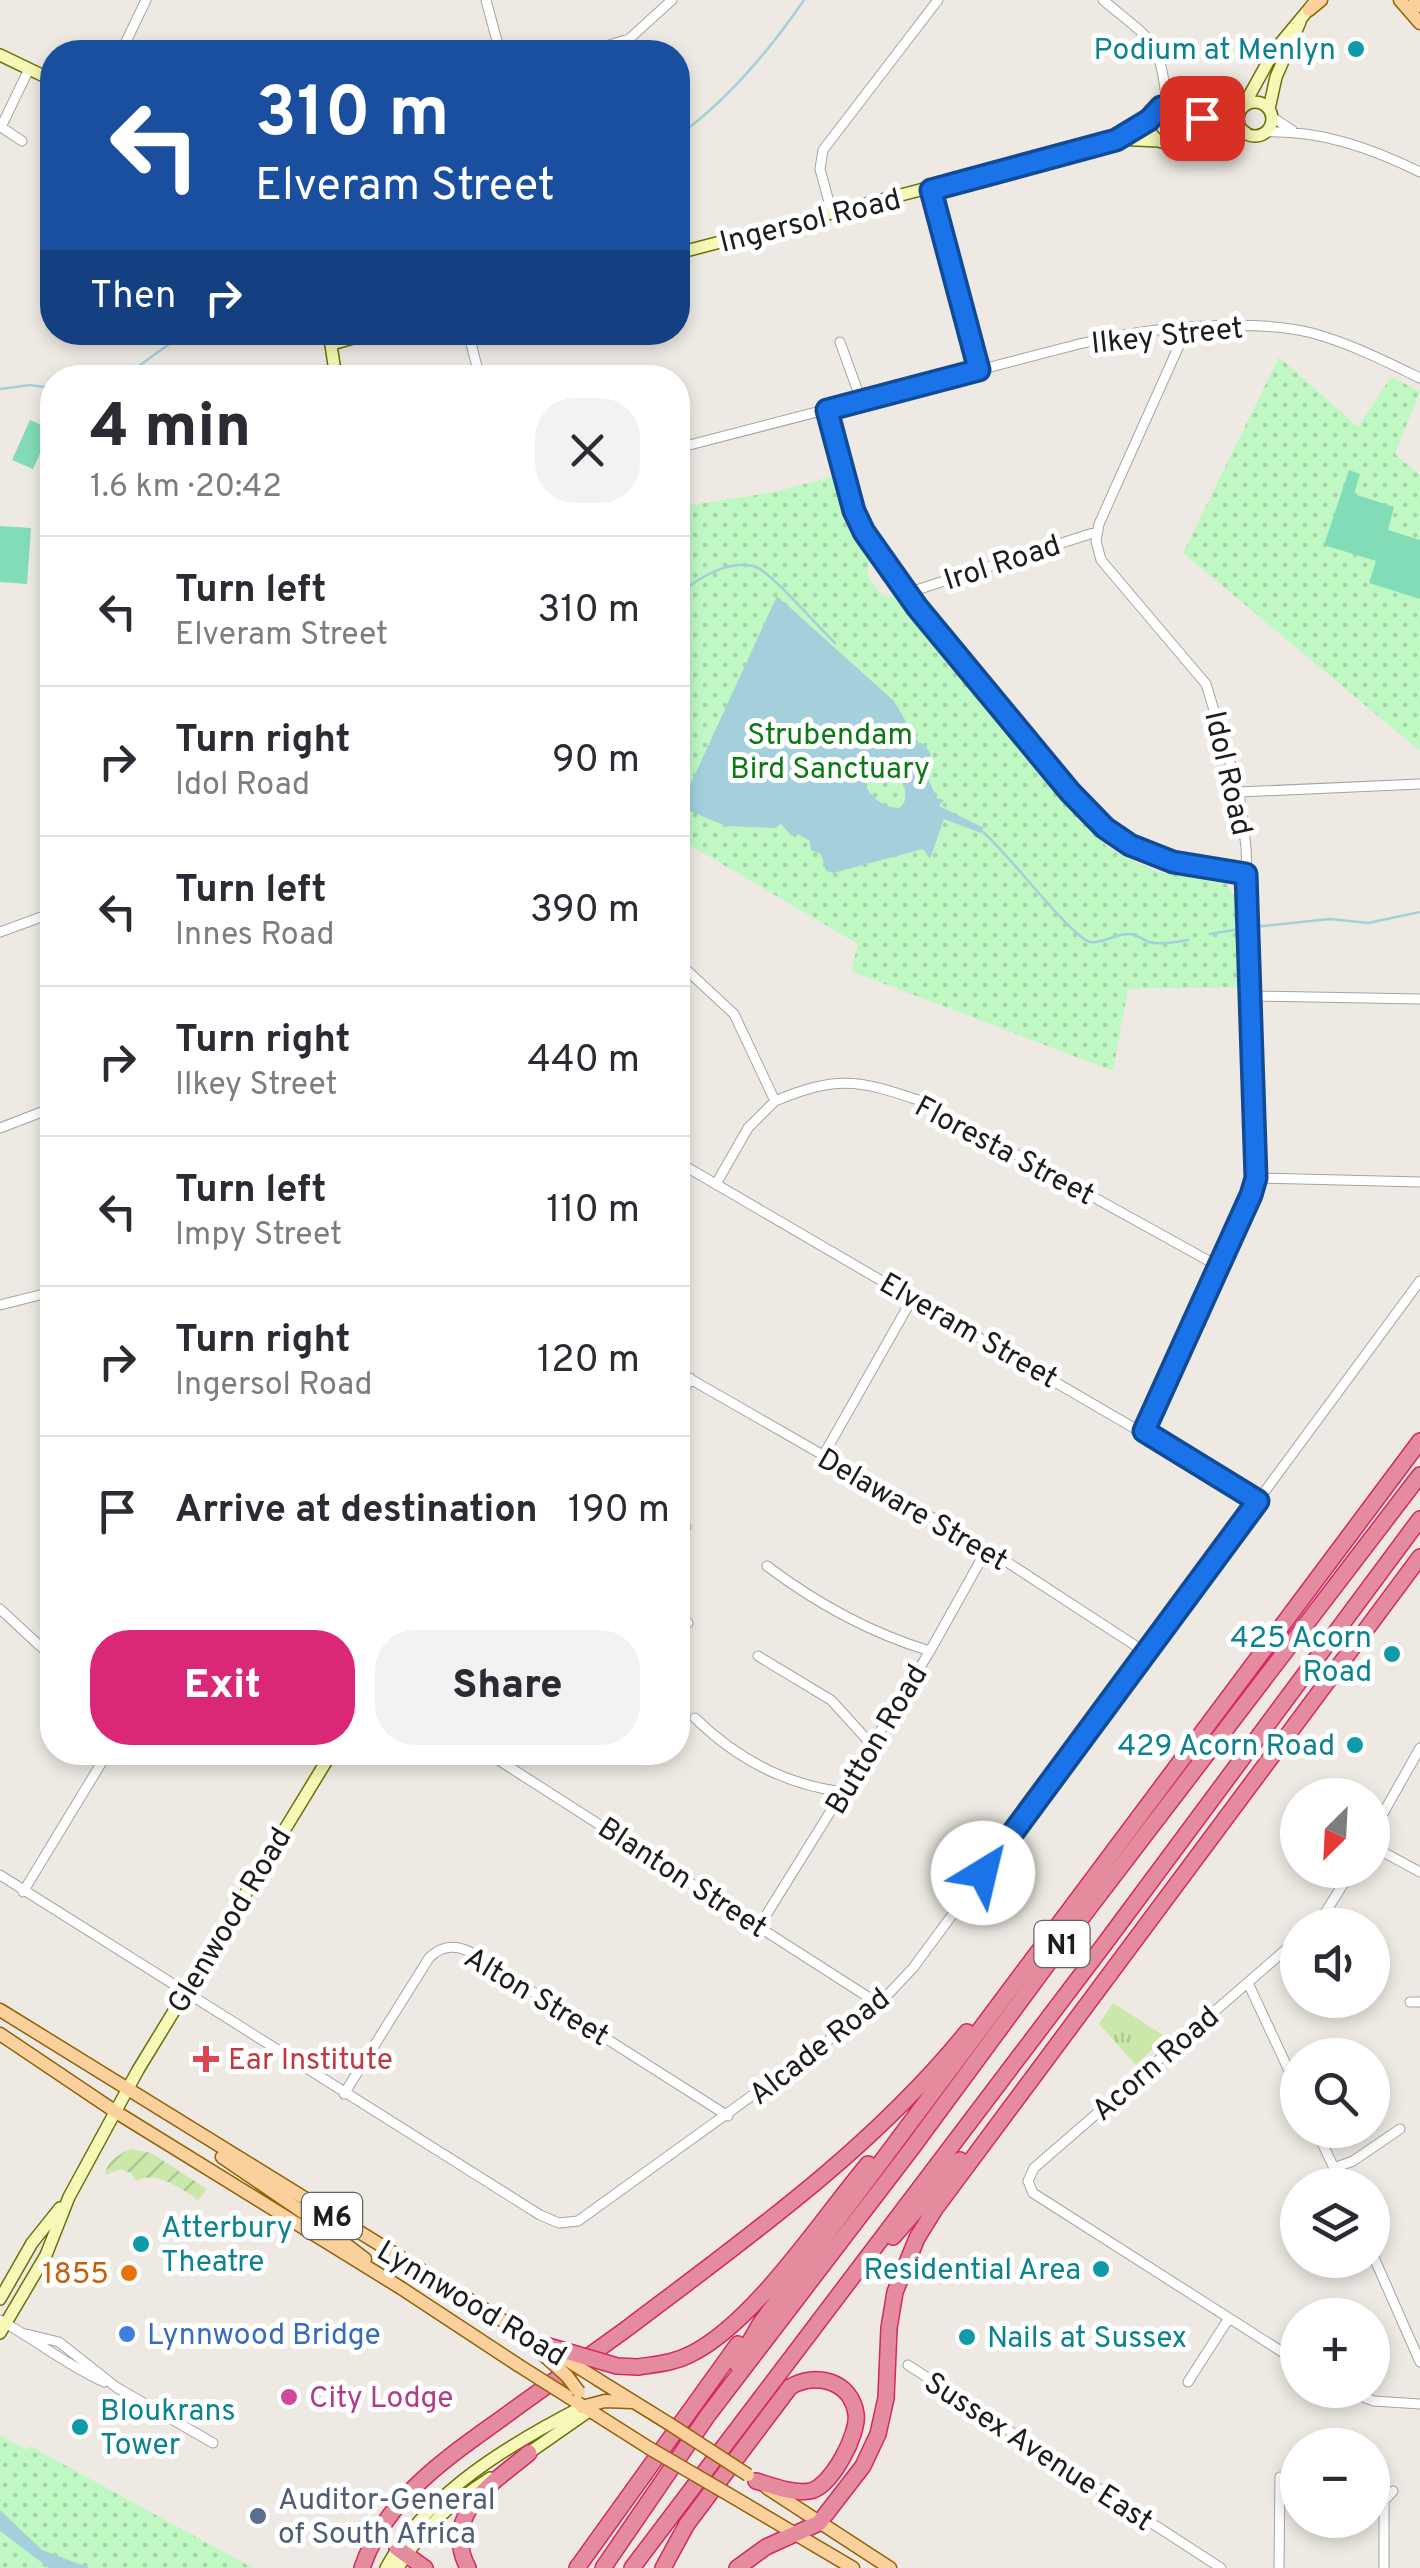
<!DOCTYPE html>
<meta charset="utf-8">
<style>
:root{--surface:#fff;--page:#f2f2f3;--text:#2b2b33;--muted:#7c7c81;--line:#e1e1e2;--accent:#db2777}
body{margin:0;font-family:Overpass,sans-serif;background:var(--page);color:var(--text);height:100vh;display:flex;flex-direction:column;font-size:38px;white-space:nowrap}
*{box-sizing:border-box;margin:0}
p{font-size:32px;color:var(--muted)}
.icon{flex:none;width:55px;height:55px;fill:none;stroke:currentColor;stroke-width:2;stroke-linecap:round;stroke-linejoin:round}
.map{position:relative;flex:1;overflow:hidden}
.details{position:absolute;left:40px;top:365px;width:650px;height:1400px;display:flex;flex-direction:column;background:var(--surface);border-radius:40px;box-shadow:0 5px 15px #0003}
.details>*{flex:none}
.banner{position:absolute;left:40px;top:40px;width:650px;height:305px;border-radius:40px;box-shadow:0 5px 15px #0003;background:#1a4fa0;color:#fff;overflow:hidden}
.needle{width:65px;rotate:204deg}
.fabs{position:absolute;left:1280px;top:1778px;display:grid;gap:20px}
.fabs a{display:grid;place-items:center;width:110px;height:110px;border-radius:50%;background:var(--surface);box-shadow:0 5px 15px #0003;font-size:50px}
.pin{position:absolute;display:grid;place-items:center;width:85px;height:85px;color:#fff;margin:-42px;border-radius:20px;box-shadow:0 5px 15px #0006}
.me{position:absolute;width:110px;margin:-55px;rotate:36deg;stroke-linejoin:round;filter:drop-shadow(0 0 8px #0008)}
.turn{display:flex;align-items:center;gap:35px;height:210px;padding:0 50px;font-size:45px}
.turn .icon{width:130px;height:130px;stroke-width:2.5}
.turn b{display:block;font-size:70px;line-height:85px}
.then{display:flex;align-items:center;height:95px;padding:0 50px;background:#0003;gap:20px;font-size:38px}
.round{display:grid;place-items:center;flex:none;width:105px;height:105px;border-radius:40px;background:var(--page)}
.head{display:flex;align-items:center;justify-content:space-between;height:170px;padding:0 50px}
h1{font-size:60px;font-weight:800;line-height:75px}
.action{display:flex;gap:20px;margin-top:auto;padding:20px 50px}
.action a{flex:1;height:115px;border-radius:40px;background:var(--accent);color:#fff;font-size:40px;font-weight:800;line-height:115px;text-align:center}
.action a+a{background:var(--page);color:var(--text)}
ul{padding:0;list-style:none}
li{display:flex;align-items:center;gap:30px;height:150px;padding:0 50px;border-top:2px solid var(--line)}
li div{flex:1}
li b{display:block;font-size:38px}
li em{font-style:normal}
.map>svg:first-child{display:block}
.grass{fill:url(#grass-tufts)}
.park{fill:url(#park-dots)}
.garden{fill:url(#garden-furrows)}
.pitch{fill:#82dcb8}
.water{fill:#a4d0db;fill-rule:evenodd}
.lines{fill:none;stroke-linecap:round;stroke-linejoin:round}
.stream{stroke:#a4d0db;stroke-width:2.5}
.street-casing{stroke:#a4a4a4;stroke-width:11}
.secondary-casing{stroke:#687207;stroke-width:14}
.primary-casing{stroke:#936103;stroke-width:15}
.highway-casing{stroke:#d52766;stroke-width:18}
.street{stroke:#fff;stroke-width:9}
.secondary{stroke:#f6f8b7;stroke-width:11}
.primary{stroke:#fad09d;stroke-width:12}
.highway{stroke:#e48c9e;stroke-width:15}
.primary-bridge-casing{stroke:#936103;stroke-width:15;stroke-linecap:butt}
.highway-bridge-casing{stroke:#d52766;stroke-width:18;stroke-linecap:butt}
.primary-bridge{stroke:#fad09d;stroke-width:12}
.highway-bridge{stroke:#e48c9e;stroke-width:15}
.route-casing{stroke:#114b97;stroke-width:25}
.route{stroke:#1a73e8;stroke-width:18}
.culture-dot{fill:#0f9aa8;stroke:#fff;stroke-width:4}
.health-dot{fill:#e0444e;stroke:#fff;stroke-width:4}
.food-dot{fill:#e8710a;stroke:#fff;stroke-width:4}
.shop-dot{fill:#3f7fe0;stroke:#fff;stroke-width:4}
.hotel-dot{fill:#d1479c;stroke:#fff;stroke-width:4}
.service-dot{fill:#5c6f8a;stroke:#fff;stroke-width:4}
.labels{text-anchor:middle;stroke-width:10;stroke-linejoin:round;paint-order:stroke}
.shield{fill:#fff;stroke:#616161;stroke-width:2.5}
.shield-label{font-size:28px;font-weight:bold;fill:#1d1d1d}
.culture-label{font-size:30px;fill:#0d838f;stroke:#fff;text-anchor:end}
.street-label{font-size:30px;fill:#1d1d1d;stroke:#fff}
.park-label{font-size:30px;fill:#0d7915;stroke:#fff}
.health-label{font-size:30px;fill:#be3a42;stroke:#fff;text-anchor:start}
.food-label{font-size:30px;fill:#c56008;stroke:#fff;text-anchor:end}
.shop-label{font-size:30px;fill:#366cbe;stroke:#fff;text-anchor:start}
.hotel-label{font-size:30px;fill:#b23c85;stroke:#fff;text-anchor:start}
.service-label{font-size:30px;fill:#4e5e75;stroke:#fff;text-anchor:start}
</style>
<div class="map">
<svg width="1420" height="2568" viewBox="0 0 1420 2568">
<defs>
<pattern id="grass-tufts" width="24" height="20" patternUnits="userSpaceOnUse" patternTransform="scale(2.5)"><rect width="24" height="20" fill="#c9e8aa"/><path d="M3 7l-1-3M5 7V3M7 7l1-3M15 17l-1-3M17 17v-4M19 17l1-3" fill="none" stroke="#acc792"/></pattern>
<pattern id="park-dots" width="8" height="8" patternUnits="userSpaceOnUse" patternTransform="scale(2.5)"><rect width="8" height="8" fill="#c0f8c4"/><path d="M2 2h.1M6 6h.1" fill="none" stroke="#a5d4a8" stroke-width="1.8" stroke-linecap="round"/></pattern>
<pattern id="garden-furrows" width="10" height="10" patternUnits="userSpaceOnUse" patternTransform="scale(2.5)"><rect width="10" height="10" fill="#c9e8aa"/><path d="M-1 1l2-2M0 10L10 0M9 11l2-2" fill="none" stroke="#acc792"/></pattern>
</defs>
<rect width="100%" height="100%" fill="#eeeae3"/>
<path class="grass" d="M 1113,2003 L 1166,2037 L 1136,2065 L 1099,2024 Z"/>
<path class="park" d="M 1279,357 L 1358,427 L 1391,377 L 1420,391 L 1395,454 L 1420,475 L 1420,751 L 1183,553 Z
M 833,476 L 844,521 L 869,560 L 868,576 L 882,595 L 897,598 L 1107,847 L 1154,871 L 1227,884 L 1239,904 L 1244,972 L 1238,973 L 1240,987 L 1128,989 L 1113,1071 L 851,971 L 858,944 L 681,840 L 678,845 L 678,507 L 775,492 Z
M 0,2435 L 27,2450 L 30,2446 L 253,2568 L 0,2568 Z"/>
<path class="garden" d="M 131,2149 L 151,2153 L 207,2189 L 198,2200 C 180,2188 156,2170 136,2181 L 131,2173 L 121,2169 L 105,2175 C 107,2161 119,2154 131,2149 Z"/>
<path class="pitch" d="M 30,420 L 51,429 L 33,469 L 12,460 Z
M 1349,470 L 1360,474 L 1354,494 L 1394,507 L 1388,530 L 1420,540 L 1420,599 L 1369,583 L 1376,561 L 1324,545 Z
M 0,526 L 31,528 L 27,584 L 0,582 Z"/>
<path class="water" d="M 777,596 L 894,701 L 918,742 L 925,745 L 931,754 L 924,770 L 937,798 L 944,800 L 939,806 L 984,828 L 981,833 L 944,819 L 930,859 L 923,849 L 833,873 L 826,871 L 821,854 L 811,850 L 810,841 L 796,833 L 792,836 L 781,824 L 775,828 L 726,826 L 680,807 ZM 875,757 C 897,763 909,782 904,804 L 899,808 C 881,808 865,792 861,774 Z
M 0,2510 L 42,2550 L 90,2568 L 49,2568 L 0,2531 Z"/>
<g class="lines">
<path class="stream" d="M 678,136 C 728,100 769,51 804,0
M 131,378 L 139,366 L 169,344
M 0,389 L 30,385 L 52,388
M 678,595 C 697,579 729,558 756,567 C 771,572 820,629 835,643
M 983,832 C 1007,852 1071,937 1090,942 C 1102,944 1115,934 1128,934 C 1137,934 1141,939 1149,942 C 1159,945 1177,942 1188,940
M 1254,927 L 1330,919 L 1368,923 L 1420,912
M 1210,934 L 1246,928"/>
<g class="street-casing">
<path id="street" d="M 486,0 L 500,52
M 1103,0 C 1153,42 1160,38 1167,106
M 121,52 L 146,0
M 586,52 L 629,39 L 672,0
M 1272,117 L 1292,130
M 1265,132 C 1320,130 1371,148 1420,172
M 22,141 L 1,127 L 29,69
M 931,190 L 979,370
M 832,213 L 820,169 L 823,150 L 938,0
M 468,332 L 480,378
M 840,342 L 861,400
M 827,410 L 860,527 L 917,607 L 1070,792 L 1105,828 L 1131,845 L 1173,862 L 1246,874
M 678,448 L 1079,344 C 1144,328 1247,317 1312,333 C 1349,343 1385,361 1420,378
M 907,593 L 1096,532
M 1239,792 L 1420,784
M 0,932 L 52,913
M 678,962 L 734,1014 L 775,1101 C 835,1076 857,1079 918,1100 L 1218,1266
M 1251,996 L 1420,999
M 0,1128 L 52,1108
M 678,1162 L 1259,1501
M 1256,1178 L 1420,1182
M 716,1184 L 748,1128 L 775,1101
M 0,1305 L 52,1292
M 678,1372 L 987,1549 L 1145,1652
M 678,1403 L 690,1378
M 1143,1431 L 1251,1195 L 1257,1168 L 1246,847 L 1239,792 L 1206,684 L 1101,560 L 1096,541 L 1099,524 L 1186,330
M 823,1456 L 912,1299
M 678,1521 L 686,1527
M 767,1566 C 816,1603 870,1633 930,1651
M 0,1609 L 52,1657
M 678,1616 L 688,1623
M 758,1656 L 831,1700 L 872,1745
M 695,1718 C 737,1759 785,1785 844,1792
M 486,1752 L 879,2004
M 1372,1833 L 1420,1748
M 1372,1846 L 1420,1872
M 0,1875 L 540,2215 L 559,2223 L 578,2221 L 879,2004 L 913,1968 L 1420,1281
M 23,1892 L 108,1752
M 760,1925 L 930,1651 L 987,1549
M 1313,1925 L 1325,1913 L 1352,1870
M 1298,1939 L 1034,2168 L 1028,2181 L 1033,2193 L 1298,2362
M 1248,1983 L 1298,2090
M 1410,2002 L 1420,2002
M 344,2094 L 429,1958 C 441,1946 454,1944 470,1952 L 728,2116
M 1316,2130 L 1342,2185
M 1334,2168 L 1353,2161 L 1400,2129
M 1372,2253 L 1420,2362
M 0,2320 C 36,2340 66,2365 104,2382
M 26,2334 L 59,2342 L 116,2387 L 213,2443
M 908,2365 L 1221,2568
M 1188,2382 L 1229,2318
M 1344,2390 L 1374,2401 L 1420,2404
M 1279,2568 L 1280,2477
M 1384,2568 L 1384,2501 L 1393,2491"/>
</g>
<g class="secondary-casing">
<path id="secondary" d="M 0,55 L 52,80
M1238 119a17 17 0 1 1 34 0a17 17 0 1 1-34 0Z
M1149 124a19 19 0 1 1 38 0a19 19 0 1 1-38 0Z
M 1243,107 L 1274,51 L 1314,3
M 1269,109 L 1276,77 L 1300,22
M 1183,114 L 1206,117 L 1242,108
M 1184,134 L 1208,128 L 1245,132
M 678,253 L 1116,139 L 1159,141
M 329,332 L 336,378
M 332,344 L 374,332
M 0,2299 L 32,2243 L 60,2208
M 0,2333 L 46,2255 L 69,2197 L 138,2070 L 332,1752
M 523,2457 L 589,2411
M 386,2568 C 427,2493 508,2445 582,2407
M 398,2568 C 421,2529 453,2502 490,2478"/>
</g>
<g class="primary-casing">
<path id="primary" d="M 1400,0 L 1420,23
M 1415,0 L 1420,6
M 1309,10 L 1321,0
M 0,2010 L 536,2341
M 0,2034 L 116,2112 L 401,2288 L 518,2365
M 222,2157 L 310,2217 L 365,2259
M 597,2379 L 668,2423
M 567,2396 L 649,2448
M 582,2407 L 605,2401 L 632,2402
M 767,2488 L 890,2568
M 728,2494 L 853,2568"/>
</g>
<g class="highway-casing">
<path id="highway" d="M 893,2237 L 960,2160
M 737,2364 L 760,2324 L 1420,1441
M 638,2367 C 657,2364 674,2363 691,2354 C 755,2322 821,2220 868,2164
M 397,2548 L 425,2568
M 362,2568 C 386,2497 447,2458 505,2416 C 546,2386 588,2357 629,2327 C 748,2237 872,2149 967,2032
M 468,2568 C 440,2514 493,2483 529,2453
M 577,2568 L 738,2344
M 603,2568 L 708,2415 L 912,2148 L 1083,1916 L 1420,1475
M 632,2568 L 1106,1942 L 1420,1519
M 663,2568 L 687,2524 L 790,2387 C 815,2372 851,2380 856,2414 C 859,2434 831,2487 810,2491 C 793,2494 773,2486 756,2481
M 737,2568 L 766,2547 L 819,2523 L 863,2466 L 878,2434 L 886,2398 L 889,2328 L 895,2292 L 917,2238 L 935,2209 L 1420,1557"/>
</g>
<use href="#street" class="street"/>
<use href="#secondary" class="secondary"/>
<use href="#primary" class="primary"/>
<use href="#highway" class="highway"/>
<g class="primary-bridge-casing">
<path id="primary-bridge" d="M 530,2343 L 567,2376 L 579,2392
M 551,2350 L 597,2379
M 518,2365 L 567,2396
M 668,2423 L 748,2475
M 649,2448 L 728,2494"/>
</g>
<g class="highway-bridge-casing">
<path id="highway-bridge" d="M 538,2343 L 617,2366 L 638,2367"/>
</g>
<use href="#primary-bridge" class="primary-bridge"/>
<use href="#highway-bridge" class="highway-bridge"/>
</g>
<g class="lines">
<g class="route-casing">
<path id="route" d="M 983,1873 L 1258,1501 L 1144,1431 L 1251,1195 L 1256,1178 L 1246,874 L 1173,862 L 1130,845 L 1105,828 L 1070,792 L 917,607 L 864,532 L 854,511 L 827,410 L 979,370 L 931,190 L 1116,140 L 1149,120 L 1161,107 C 1176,104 1186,116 1202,118"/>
</g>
<use href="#route" class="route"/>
</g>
<g class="culture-dot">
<circle cx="1356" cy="49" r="10"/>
<circle cx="1392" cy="1654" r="10"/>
<circle cx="1355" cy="1745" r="10"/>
<circle cx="141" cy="2244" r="10"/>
<circle cx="1101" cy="2269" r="10"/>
<circle cx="967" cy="2337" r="10"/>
<circle cx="80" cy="2427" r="10"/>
</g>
<path class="health-dot" d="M201 2044h10v10h10v10h-10v10h-10v-10h-10v-10h10z"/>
<circle class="food-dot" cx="129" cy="2273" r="10"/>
<circle class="shop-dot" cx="127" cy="2334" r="10"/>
<circle class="hotel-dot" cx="289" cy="2397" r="10"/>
<circle class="service-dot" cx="258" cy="2516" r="10"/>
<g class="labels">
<g class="shield">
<rect x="1034.5" y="1921" width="55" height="46" rx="8"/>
<rect x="302" y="2193" width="60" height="46" rx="8"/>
</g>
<g class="shield-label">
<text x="1062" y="1954">N1</text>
<text x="332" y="2226">M6</text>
</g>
<g class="culture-label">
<text x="1336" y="59">Podium at Menlyn</text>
<text x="1372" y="1647">425 Acorn<tspan x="1372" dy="34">Road</tspan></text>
<text x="1335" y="1755">429 Acorn Road</text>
<text x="161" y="2237" text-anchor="start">Atterbury<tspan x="161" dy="34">Theatre</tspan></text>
<text x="1081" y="2279">Residential Area</text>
<text x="987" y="2347" text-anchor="start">Nails at Sussex</text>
<text x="100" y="2420" text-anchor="start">Bloukrans<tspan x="100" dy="34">Tower</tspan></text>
</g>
<g class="street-label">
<text transform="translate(810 220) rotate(-14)" y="10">Ingersol Road</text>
<text transform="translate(1167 335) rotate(-6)" y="10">Ilkey Street</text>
<text transform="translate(1002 562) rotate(-18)" y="10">Irol Road</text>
<text transform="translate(1229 773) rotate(77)" y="10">Idol Road</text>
<text transform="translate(1005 1150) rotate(28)" y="10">Floresta Street</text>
<text transform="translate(969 1330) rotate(30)" y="10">Elveram Street</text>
<text transform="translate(913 1509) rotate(30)" y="10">Delaware Street</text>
<text transform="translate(876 1739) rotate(-59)" y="10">Button Road</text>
<text transform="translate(683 1877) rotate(33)" y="10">Blanton Street</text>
<text transform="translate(229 1920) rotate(-59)" y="10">Glenwood Road</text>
<text transform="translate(537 1996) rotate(31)" y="10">Alton Street</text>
<text transform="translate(819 2046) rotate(-38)" y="10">Alcade Road</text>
<text transform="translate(1155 2063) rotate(-41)" y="10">Acorn Road</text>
<text transform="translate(472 2303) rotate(31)" y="10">Lynnwood Road</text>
<text transform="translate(1039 2451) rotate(33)" y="10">Sussex Avenue East</text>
</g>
<g class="park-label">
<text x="830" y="744">Strubendam<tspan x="830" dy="34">Bird Sanctuary</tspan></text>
</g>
<g class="health-label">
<text x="228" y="2069">Ear Institute</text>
</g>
<g class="food-label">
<text x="109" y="2283">1855</text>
</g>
<g class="shop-label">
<text x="147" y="2344">Lynnwood Bridge</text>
</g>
<g class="hotel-label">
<text x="309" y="2407">City Lodge</text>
</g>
<g class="service-label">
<text x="278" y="2509">Auditor-General<tspan x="278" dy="34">of South Africa</tspan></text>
</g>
</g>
</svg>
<div class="fabs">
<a><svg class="needle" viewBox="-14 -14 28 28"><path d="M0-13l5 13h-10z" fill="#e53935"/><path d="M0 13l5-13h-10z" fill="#7c7c81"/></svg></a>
<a><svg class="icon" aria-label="sound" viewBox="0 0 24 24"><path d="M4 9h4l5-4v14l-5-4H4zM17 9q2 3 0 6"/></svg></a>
<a><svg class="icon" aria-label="search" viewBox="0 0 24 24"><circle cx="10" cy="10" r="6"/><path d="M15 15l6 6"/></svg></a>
<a><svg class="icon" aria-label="layers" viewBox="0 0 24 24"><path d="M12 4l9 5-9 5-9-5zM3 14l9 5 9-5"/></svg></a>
<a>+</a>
<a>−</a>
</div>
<div class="pin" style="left:1202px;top:118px;background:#d93025"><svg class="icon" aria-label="arrive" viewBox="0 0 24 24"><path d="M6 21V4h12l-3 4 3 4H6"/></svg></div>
<svg class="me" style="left:983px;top:1873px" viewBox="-20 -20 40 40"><circle r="19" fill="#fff"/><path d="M0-13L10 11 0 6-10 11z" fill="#1a73e8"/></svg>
<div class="banner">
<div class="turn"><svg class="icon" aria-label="left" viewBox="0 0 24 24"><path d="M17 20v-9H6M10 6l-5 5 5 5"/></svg><div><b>310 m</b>Elveram Street</div></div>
<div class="then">Then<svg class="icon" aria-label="right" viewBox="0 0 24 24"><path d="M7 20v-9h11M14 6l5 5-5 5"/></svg></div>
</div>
<section class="details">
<div class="head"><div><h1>4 min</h1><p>1.6 km · 20:42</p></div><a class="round"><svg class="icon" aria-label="close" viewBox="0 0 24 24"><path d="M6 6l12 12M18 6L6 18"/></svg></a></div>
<ul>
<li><svg class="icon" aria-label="left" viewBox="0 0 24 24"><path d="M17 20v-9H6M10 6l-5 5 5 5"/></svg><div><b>Turn left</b><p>Elveram Street</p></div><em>310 m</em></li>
<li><svg class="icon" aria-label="right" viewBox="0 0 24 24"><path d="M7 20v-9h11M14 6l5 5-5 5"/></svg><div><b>Turn right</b><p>Idol Road</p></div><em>90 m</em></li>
<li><svg class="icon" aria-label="left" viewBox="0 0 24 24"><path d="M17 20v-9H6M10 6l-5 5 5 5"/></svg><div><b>Turn left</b><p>Innes Road</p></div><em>390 m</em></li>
<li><svg class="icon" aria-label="right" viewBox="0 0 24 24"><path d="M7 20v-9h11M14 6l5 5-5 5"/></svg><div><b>Turn right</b><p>Ilkey Street</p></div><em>440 m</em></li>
<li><svg class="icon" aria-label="left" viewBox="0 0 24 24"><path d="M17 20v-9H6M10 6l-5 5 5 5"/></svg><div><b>Turn left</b><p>Impy Street</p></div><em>110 m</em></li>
<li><svg class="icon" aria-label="right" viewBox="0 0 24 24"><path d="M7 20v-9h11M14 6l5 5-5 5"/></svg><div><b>Turn right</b><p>Ingersol Road</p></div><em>120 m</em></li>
<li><svg class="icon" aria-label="arrive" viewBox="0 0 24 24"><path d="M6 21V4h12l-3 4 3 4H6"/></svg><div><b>Arrive at destination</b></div><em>190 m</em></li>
</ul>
<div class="action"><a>Exit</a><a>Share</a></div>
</section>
</div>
